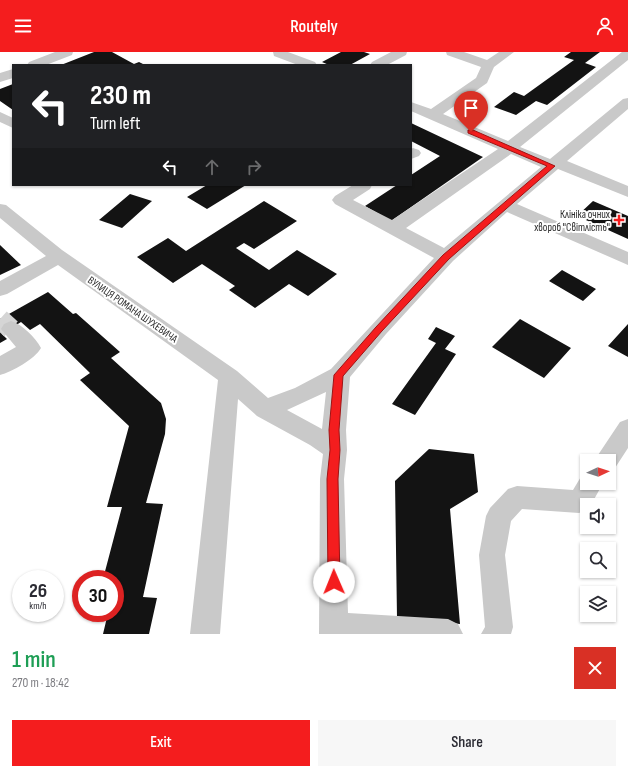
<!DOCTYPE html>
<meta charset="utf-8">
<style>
:root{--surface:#fff;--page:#f7f7f7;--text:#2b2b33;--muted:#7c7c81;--accent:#f41d1e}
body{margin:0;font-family:"Sofia Sans Condensed",sans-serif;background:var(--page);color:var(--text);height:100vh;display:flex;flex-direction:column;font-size:15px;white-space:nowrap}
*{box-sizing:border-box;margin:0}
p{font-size:13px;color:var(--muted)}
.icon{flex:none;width:22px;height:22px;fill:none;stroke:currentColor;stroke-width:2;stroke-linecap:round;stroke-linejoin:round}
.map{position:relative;height:582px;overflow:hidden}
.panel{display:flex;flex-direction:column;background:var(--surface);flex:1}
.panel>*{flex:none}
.top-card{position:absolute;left:12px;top:12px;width:400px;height:122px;border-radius:0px;box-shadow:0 1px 3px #0004;background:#202124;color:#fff;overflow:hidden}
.needle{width:26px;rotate:86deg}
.buttons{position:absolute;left:580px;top:402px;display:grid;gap:8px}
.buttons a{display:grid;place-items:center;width:36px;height:36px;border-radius:0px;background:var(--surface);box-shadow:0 1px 3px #0004;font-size:20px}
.speed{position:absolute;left:12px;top:518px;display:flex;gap:8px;font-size:20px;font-weight:700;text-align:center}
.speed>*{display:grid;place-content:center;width:52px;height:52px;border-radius:50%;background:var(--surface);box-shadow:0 1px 3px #0004;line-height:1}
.speed small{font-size:10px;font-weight:400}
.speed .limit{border:6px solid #d22;background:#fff;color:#111}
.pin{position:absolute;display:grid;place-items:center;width:34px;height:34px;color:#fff;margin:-41px -17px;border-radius:50% 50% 50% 0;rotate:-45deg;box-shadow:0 0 4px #0007}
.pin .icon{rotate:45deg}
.me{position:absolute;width:44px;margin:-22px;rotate:359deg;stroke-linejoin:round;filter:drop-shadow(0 0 3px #0008)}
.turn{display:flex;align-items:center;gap:14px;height:84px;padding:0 12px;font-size:18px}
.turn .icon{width:52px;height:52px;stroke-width:2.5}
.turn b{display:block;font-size:28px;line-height:34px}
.lanes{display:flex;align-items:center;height:38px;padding:0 12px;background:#0003;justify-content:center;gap:20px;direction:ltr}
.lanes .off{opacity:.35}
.round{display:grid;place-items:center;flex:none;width:42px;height:42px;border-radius:0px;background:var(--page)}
.summary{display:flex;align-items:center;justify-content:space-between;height:68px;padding:0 12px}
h1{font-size:24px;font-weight:600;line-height:30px;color:#1e9e55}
.button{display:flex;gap:8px;margin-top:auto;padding:8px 12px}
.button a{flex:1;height:46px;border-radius:0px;background:var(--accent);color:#fff;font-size:16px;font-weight:600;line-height:46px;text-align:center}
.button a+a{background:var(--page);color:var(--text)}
header{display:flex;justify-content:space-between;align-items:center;height:52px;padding:0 12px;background:var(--accent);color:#fff;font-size:18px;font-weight:600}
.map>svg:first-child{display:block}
.building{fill:#131313}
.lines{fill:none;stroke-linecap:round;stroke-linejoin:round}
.minor-tunnel{stroke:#d5d5d5;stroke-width:20;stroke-dasharray:20 10;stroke-linecap:butt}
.minor{fill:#c9c9c9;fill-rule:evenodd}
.route{fill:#f41d1e;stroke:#9f1314}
.poi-dot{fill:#f41d1e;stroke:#fff;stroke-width:1.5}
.labels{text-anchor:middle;stroke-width:4;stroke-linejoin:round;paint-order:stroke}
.poi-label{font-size:11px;fill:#2c2c2c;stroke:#fff;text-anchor:end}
.street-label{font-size:11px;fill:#2c2c2c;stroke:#fff}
</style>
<header><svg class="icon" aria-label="menu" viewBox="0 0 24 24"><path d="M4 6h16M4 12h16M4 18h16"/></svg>Routely<svg class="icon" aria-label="person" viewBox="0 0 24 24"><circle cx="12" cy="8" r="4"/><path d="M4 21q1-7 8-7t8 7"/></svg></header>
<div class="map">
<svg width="628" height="582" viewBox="0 0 628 582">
<rect width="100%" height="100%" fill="#fff"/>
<path class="building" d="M 94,0 L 112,0 L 134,12 L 139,10 L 145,13 L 61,13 Z
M 341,0 L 364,0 L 370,2 L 350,13 L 329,13 L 322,10 Z
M 571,0 L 600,0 L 585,11 L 596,15 L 547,53 L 536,49 L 516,63 L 494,55 L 514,40 L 524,44 L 574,8 L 564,5 Z
M 13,32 L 13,58 L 0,49 L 0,37 Z
M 411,71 L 483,105 L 391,169 L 365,154 L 397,133 L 411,133 L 411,123 L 440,104 L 411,89 Z
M 207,133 L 246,133 L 207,157 L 187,145 Z
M 130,142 L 152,149 L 122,176 L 99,168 Z
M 264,149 L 297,169 L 254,197 L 244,191 L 236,196 L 269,218 L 297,198 L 337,222 L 308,244 L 289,232 L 255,256 L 229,238 L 235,234 L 202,212 L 173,231 L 137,205 L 168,186 L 186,199 Z
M 593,149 L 628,164 L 628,187 L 577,164 Z
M 0,193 L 21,213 L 0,223 Z
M 562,218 L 596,237 L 583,249 L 549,229 Z
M 48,240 L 73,262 L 76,261 L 120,300 L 111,306 L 161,351 L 166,367 L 165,382 L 146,451 L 163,452 L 143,545 L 157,546 L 149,582 L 103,582 L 108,561 L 115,561 L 115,527 L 103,527 L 122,455 L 107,455 L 129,374 L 80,328 L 90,321 L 40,272 L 30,278 L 21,270 L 2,282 L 7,287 L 0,291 L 0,267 Z
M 520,267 L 571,296 L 544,326 L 492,295 Z
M 628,272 L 628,305 L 608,294 Z
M 436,275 L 455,284 L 445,297 L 456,302 L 415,363 L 392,352 L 436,291 L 428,287 Z
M 429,397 L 474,402 L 478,440 L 450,457 L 460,572 L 397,565 L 395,429 Z"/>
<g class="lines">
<path class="minor-tunnel" d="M 0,267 L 11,277"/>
<path class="minor" d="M 55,0 L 73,0 L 72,3 L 46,13 L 27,13 L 29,10 Z
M 273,0 L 288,0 L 315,10 L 317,13 L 298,13 L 274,4 Z
M 391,0 L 407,0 L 406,3 L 387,13 L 370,13 L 372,10 Z
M 446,0 L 464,0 L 487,8 L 499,0 L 514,0 L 494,15 L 487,31 L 443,62 L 508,89 L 622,0 L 628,0 L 628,8 L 520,95 L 550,107 L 623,47 L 628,46 L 628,57 L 567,109 L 628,134 L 628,145 L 558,117 L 517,152 L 628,200 L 628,213 L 507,160 L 453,209 L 386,282 L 350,325 L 346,378 L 347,398 L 344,427 L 348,561 L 448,567 L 458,572 L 463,582 L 319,582 L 320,427 L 323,402 L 310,393 L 257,364 L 238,347 L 220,582 L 190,582 L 218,328 L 58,213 L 7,242 L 0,244 L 0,229 L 46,204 L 0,166 L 0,152 L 6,153 L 62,198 L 237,319 L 268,346 L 295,336 L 331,317 L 434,206 L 335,152 L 332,148 L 335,144 L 353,133 L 372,133 L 370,137 L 353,148 L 392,168 L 498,97 L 411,59 L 411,50 L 431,57 L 476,26 L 481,15 L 447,3 ZM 511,102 L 541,115 L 444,196 L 406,176 ZM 326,340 L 322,377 L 287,358 Z
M 13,17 L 13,26 L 0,30 L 0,21 Z
M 0,60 L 13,66 L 13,76 L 0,70 Z
M 413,96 L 419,98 L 421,101 L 419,104 L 411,107 L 411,97 Z
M 11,269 C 23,273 35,285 41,296 C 35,307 12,320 0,323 L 0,304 L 16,295 L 1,277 L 4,272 Z
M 628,367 L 628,396 L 615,416 L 609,418 L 609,409 L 594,409 L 620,370 Z
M 587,421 L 587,431 L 603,431 L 591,453 L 587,453 L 587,458 L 579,461 L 522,457 L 511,469 L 505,503 L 513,575 L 511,582 L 481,582 L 485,575 L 479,503 L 486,464 L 490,456 L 508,437 L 517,434 L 573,438 L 582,423 Z"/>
</g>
<path class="route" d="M 468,78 L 473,78 L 555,114 L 449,207 L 382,279 L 343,324 L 339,378 L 340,398 L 338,427 L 340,530 L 338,534 L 334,536 L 329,534 L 328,530 L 327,427 L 330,398 L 329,378 L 334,323 L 376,275 L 443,203 L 547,114 L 468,81 Z"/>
<path class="poi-dot" d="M617 162h4v4h4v4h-4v4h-4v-4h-4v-4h4z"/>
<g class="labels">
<g class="poi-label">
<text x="610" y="166">Клініка очних<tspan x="610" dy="13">хвороб "Світлість"</tspan></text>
</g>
<g class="street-label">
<text transform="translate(133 257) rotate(35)" y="4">ВУЛИЦЯ РОМАНА ШУХЕВИЧА</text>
</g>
</g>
</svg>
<div class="buttons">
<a><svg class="needle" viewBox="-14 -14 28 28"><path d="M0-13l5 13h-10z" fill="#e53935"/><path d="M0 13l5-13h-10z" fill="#7c7c81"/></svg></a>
<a><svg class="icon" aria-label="sound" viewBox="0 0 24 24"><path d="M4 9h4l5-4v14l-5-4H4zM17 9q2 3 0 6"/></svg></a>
<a><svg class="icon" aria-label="search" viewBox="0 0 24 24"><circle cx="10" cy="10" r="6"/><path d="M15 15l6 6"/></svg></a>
<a><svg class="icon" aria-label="layers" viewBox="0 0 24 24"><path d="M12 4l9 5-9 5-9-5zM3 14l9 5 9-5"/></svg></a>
</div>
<div class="speed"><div>26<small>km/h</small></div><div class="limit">30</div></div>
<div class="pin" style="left:471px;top:80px;background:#d93025"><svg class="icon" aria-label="arrive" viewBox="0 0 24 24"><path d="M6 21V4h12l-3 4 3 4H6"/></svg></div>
<svg class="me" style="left:334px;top:530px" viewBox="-20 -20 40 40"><circle r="19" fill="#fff"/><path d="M0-13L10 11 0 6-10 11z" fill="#f41d1e"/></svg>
<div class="top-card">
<div class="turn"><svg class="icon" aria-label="left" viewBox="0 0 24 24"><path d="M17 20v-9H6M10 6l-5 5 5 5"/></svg><div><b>230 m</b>Turn left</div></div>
<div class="lanes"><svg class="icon" aria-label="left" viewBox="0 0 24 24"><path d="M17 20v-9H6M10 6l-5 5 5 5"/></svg><svg class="icon off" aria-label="ahead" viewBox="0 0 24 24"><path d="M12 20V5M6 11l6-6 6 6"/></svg><svg class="icon off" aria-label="right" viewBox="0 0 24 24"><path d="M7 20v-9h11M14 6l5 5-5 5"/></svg></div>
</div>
</div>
<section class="panel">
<div class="summary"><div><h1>1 min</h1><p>270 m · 18:42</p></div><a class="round" style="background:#d93025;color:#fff"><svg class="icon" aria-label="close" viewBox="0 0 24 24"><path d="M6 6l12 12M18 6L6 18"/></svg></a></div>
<div class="button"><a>Exit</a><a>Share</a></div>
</section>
